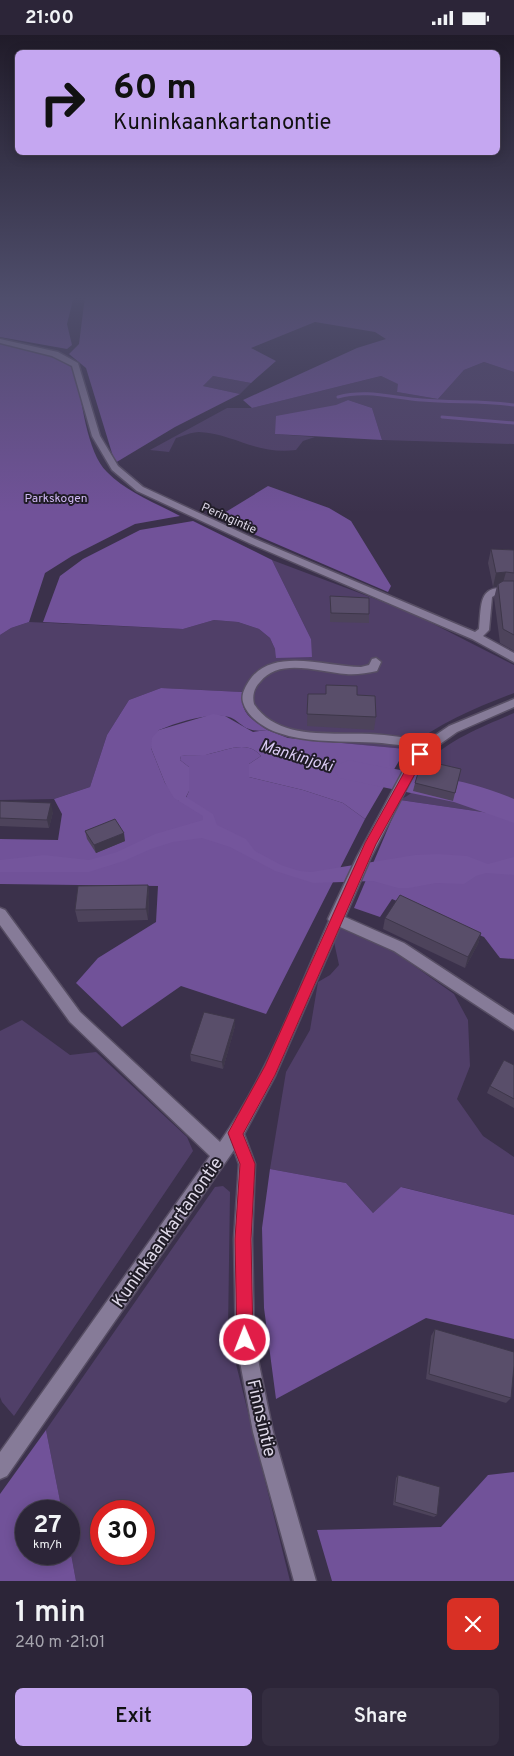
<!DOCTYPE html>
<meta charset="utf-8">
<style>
:root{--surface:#2c2538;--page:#342d40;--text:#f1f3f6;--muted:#a6a5ae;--line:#484253;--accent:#c5a7f1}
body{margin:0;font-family:Overpass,sans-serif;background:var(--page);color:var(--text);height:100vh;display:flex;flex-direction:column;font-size:19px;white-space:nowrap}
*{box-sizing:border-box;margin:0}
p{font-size:16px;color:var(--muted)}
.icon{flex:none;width:28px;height:28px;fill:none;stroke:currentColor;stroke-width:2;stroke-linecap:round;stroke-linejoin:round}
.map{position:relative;height:1546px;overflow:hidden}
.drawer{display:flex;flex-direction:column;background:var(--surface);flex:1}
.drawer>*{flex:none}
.top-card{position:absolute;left:15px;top:15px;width:485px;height:105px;border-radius:8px;box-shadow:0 2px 12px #0003,0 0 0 1px var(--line);background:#c5a7f1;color:#111;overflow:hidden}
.speed{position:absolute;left:15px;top:1465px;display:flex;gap:10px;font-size:25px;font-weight:700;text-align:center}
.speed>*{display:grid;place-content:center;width:65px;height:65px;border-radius:50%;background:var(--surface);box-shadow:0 2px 12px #0003,0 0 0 1px var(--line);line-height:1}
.speed small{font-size:12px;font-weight:400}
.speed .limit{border:8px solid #d22;background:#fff;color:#111}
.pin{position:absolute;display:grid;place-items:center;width:42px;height:42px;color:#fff;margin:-21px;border-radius:10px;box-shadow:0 2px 8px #0006}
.me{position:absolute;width:55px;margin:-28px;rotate:359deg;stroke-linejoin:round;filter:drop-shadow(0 0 4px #0008)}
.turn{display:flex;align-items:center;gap:18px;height:105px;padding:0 15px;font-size:22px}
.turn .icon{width:65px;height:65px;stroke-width:2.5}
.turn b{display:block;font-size:35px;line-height:42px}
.round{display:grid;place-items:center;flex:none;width:52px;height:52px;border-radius:8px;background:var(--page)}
.headline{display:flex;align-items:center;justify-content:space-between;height:85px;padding:0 15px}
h1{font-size:30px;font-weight:600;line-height:38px}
.button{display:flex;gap:10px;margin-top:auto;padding:10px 15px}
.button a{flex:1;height:58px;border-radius:8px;background:var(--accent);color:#111;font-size:20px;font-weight:600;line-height:58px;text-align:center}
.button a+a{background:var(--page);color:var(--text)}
.status{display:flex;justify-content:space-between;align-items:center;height:35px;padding:0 25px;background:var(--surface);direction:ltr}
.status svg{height:14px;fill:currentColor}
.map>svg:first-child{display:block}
.green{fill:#503f68;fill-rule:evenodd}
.forest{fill:#715299}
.water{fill:#74559c}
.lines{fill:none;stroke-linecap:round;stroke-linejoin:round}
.stream{stroke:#74559c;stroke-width:3}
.river{fill:#74559c;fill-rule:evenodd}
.minor-casing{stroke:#574e64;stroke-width:3}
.minor{fill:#867b98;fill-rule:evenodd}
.wall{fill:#4d435b}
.shaded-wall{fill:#3e374a}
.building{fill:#594e6a;stroke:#3e374a}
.route{fill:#e11d48;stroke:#92132f}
.labels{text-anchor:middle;stroke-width:4;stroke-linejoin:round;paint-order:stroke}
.far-park-label{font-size:12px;fill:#d0b8f4;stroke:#201c27}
.far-street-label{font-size:12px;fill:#ded8e8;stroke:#201c27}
.water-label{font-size:16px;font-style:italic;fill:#dbccf4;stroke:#201c27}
.near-street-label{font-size:18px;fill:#ded8e8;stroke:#201c27}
</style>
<div class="status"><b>21:00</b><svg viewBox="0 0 49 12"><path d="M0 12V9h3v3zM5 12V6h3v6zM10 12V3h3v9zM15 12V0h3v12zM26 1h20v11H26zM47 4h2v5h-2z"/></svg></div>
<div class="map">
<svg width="514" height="1546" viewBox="0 0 514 1546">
<rect width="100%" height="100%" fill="#3b314b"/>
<path class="green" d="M 484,327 L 514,337 L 514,409 L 382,405 L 372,373 L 348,365 L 275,399 L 315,402 L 303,406 L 296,415 C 256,420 235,399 199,397 C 192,397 183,401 176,403 L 169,417 L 150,415 L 227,373 L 252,373 L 381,341 L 399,349 L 397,357 L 438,364 L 464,335 Z
M 213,341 L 251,348 L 240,359 L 203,351 Z
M 272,525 L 410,577 L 514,630 L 514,658 C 475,673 439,688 406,714 C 384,712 362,710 340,708 C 306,705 241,705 242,657 L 161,653 L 129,665 L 107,700 L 90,752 L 54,764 L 0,765 L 0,600 L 11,593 L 29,587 L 183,594 L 214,585 L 238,587 L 259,594 L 270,603 L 275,614 L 311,604 Z
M 514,678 L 514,767 L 496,779 L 400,765 C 403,763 410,760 413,756 C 418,749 416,738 423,731 C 447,705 482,692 514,678 Z
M 340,893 L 393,916 L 454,959 L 468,985 L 470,1031 L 457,1064 L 483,1101 L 514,1122 L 514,1180 L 402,1152 L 373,1178 L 346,1148 L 270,1134 L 286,1037 L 310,995 L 318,947 L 330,940 L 339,930 L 334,907 Z
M 22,985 L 70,1020 L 96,1017 L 187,1102 L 193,1116 L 14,1381 L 2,1367 L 0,1362 L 0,996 Z
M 223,1151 L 230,1157 L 228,1297 L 290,1546 L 76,1546 L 69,1508 L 69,1476 L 62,1476 L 46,1395 L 215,1152 ZM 101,1476 L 144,1476 L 144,1519 L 101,1519 Z"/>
<path class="forest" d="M 0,261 L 74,261 L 67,289 L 72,310 L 67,314 L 0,302 Z
M 85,261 L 514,261 L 514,337 L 484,327 L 464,335 L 438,364 L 397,357 L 398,349 L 381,341 L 252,373 L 243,365 L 357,313 L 386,304 L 375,297 L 315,287 L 251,313 L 276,326 L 251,348 L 213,341 L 203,351 L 240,359 L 175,392 L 115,428 L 86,333 L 69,319 L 79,309 Z
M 0,308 L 48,317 L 76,335 C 81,363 87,418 107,437 C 126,457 156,468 180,481 L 135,489 L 72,521 L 45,538 L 29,587 L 11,593 L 0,600 Z
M 348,365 L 372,373 L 382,405 L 275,399 L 276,381 L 336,370 Z
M 268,451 L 329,473 L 351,486 L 391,551 L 388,557 L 216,483 Z
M 193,486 L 272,525 L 311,604 L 312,622 L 276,623 L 275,614 L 270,603 L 259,594 L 238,587 L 214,585 L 183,594 L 43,587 L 60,541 L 83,524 L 140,495 Z
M 161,653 L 242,657 C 241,679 250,683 267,695 C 240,699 242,683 224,681 C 203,679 178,687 159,695 L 151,713 L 165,748 L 179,766 L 185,765 L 189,756 L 189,732 L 180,725 L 181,721 C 190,720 200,721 209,719 C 225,716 248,704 261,721 L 249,729 L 249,742 L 303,755 L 343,768 L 365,784 L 266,979 L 181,951 L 122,992 L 76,948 L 98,923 L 156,887 L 158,851 L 0,849 L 0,804 L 58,805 L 62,779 L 54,764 L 90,752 L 107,700 L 129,665 Z
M 400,765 L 496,779 L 514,767 L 514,924 L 500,923 L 484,902 L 392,864 L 380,882 L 354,873 Z
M 270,1134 L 346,1148 L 373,1178 L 401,1152 L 514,1180 L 514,1304 L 426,1283 L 276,1364 L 264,1273 L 262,1193 Z
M 46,1395 L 62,1476 L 26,1476 L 26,1519 L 69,1519 L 69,1508 L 76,1546 L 0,1546 L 0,1459 Z
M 514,1437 L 514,1546 L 332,1546 L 317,1495 L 441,1492 L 488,1440 Z"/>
<path class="water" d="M 213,679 L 225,681 L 253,697 L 267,695 L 288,703 L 406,714 L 365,784 L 343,768 L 303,755 L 249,742 L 249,729 L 261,721 C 248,704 225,716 209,719 C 200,722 190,720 181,721 L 180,725 L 189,732 L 189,756 L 186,762 L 213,779 L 217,790 L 246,804 L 255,816 L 281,830 L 300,836 L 311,837 L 415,820 L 438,819 L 467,821 L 488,829 L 514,822 L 514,840 L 486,838 L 476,841 L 464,849 L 436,848 L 409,853 L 398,853 L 373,846 L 313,848 L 275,836 L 230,812 L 202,803 L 173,807 L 151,814 L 124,826 L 89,837 L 0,837 L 0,825 L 44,820 L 89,825 L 117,817 L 155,799 L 203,785 L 203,781 L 174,763 L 165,748 L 151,713 L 152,703 L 159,695 Z"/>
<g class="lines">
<path class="stream" d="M 338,362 C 367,354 393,363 422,365 C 453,368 483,365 514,370
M 442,382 L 514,388"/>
<path class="river" d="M 349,725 C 404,738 462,741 514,764 L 514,788 L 454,767 L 339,743 L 335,736 L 339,729 Z"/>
<g class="minor-casing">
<path id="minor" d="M 0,304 L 58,317 L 78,328 L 100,401 L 118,431 L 143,452 L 255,504 L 475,597 L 479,594 C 482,565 478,549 514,553 L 514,559 L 499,558 L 492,562 L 489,595 L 483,601 L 514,618 L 514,627 L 472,604 L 249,508 L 137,456 L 112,435 L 92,401 L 72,331 L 52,321 L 0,308 Z
M 376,623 L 381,627 L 377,636 C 367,638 356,640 346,639 C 319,637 279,622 260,647 C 254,653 252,661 254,669 C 278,706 333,697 370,699 C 389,700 408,703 427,706 L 449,691 L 514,664 L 514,672 L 457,697 L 433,714 L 418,731 L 371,822 L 345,882 L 404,908 L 514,980 L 514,995 L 394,916 L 340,892 L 275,1041 L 244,1099 L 255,1129 L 252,1204 L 254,1305 L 273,1397 L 316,1546 L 294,1546 L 253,1397 L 236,1305 L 234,1204 L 239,1129 L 234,1115 L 7,1441 L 0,1444 L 0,1417 L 210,1121 L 70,987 L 0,890 L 0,873 L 5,875 L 80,977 L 220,1107 C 267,1041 296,960 329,886 L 328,884 L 357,822 L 409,725 L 420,713 C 400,710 379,707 359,707 C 332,706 305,707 279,698 C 265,694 247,682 243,667 C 241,660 245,652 249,646 C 272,611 327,632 361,632 L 369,630 L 372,624 Z"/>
</g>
<use href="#minor" class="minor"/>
</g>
<path class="wall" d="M 491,514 L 514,515 L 514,616 L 500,608 L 494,563 L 497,551 L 493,552 L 488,528 Z
M 330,561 L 369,579 L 369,588 L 330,587 Z
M 308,659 L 357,660 L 376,682 L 374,695 L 307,691 Z
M 459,742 L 453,766 L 413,756 L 415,748 Z
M 0,766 L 53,777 L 49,793 L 0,791 Z
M 85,796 L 125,806 L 96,818 L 87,804 Z
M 148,850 L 149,861 L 148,885 L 78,887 L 75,875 Z
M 385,883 L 481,898 L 478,909 L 465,933 L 383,894 Z
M 235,991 L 223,1034 L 191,1026 L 190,1019 Z
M 514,1030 L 514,1073 L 487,1058 L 490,1051 Z
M 435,1294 L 511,1363 L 506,1368 L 426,1344 L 431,1301 Z
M 398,1440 L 437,1480 L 434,1482 L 393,1470 L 396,1443 Z"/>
<path class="shaded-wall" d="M 506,537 L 502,551 L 498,549 L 497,551 L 493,552 L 496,538 Z
M 51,768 L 53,777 L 49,793 L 47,785 Z
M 124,798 L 125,806 L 96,818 L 94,810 Z
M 148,850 L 149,861 L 148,885 L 146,874 Z
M 481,898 L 478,909 L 465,933 L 468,922 Z
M 235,984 L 235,991 L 223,1034 L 222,1027 Z"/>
<path class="building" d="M 491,514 L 514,515 L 514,538 L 506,537 L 496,538 Z
M 503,546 L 514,546 L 514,600 L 503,594 L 498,549 Z
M 330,561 L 369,563 L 369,579 L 331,578 Z
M 326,650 L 357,651 L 357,660 L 375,661 L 376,682 L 307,679 L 308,659 L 326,659 Z
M 422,725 L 461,734 L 455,758 L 415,748 Z
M 0,766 L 51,768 L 47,785 L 0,783 Z
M 115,784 L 124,798 L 94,810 L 85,796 Z
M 148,850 L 146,874 L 75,875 L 78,851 Z
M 400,860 L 481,898 L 468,922 L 385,883 Z
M 204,977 L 235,984 L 222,1027 L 190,1019 Z
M 504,1025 L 514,1030 L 514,1064 L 490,1051 Z
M 435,1294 L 514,1317 L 514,1331 L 511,1363 L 429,1339 Z
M 398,1440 L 440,1452 L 437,1480 L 395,1467 Z"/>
<linearGradient id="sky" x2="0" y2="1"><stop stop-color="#201b29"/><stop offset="0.55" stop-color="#4f4e6c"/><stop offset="1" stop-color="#4f4e6c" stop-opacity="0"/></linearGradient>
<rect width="514" height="478" fill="url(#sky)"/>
<path class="route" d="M 420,715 L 426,719 L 376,809 L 275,1040 L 243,1099 L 255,1129 L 251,1204 L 253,1305 L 251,1311 L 245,1313 L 239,1311 L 237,1305 L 235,1204 L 240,1129 L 228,1098 L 265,1031 L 365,808 L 416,716 Z"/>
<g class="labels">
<g class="far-park-label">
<text x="56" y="467">Parkskogen</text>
</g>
<g class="far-street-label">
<text transform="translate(229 483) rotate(24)" y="4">Peringintie</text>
</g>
<g class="water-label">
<text transform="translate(297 720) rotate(17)" y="6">Mankinjoki</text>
</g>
<g class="near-street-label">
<text transform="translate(167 1197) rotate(-55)" y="6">Kuninkaankartanontie</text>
<text transform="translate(262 1383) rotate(77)" y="6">Finnsintie</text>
</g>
</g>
</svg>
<div class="speed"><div>27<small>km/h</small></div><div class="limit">30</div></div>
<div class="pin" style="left:420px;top:719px;background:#d93025"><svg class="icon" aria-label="arrive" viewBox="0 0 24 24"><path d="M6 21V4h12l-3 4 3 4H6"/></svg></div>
<svg class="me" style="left:245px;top:1305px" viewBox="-20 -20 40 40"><circle r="17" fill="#e11d48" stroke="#fff" stroke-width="3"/><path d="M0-11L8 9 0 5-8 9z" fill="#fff"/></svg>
<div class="top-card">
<div class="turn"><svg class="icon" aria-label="right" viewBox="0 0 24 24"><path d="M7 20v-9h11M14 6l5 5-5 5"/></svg><div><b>60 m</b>Kuninkaankartanontie</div></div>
</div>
</div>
<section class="drawer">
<div class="headline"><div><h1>1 min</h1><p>240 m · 21:01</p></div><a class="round" style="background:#d93025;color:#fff"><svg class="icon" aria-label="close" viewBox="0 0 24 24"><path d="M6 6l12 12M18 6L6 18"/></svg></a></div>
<div class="button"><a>Exit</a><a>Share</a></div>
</section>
